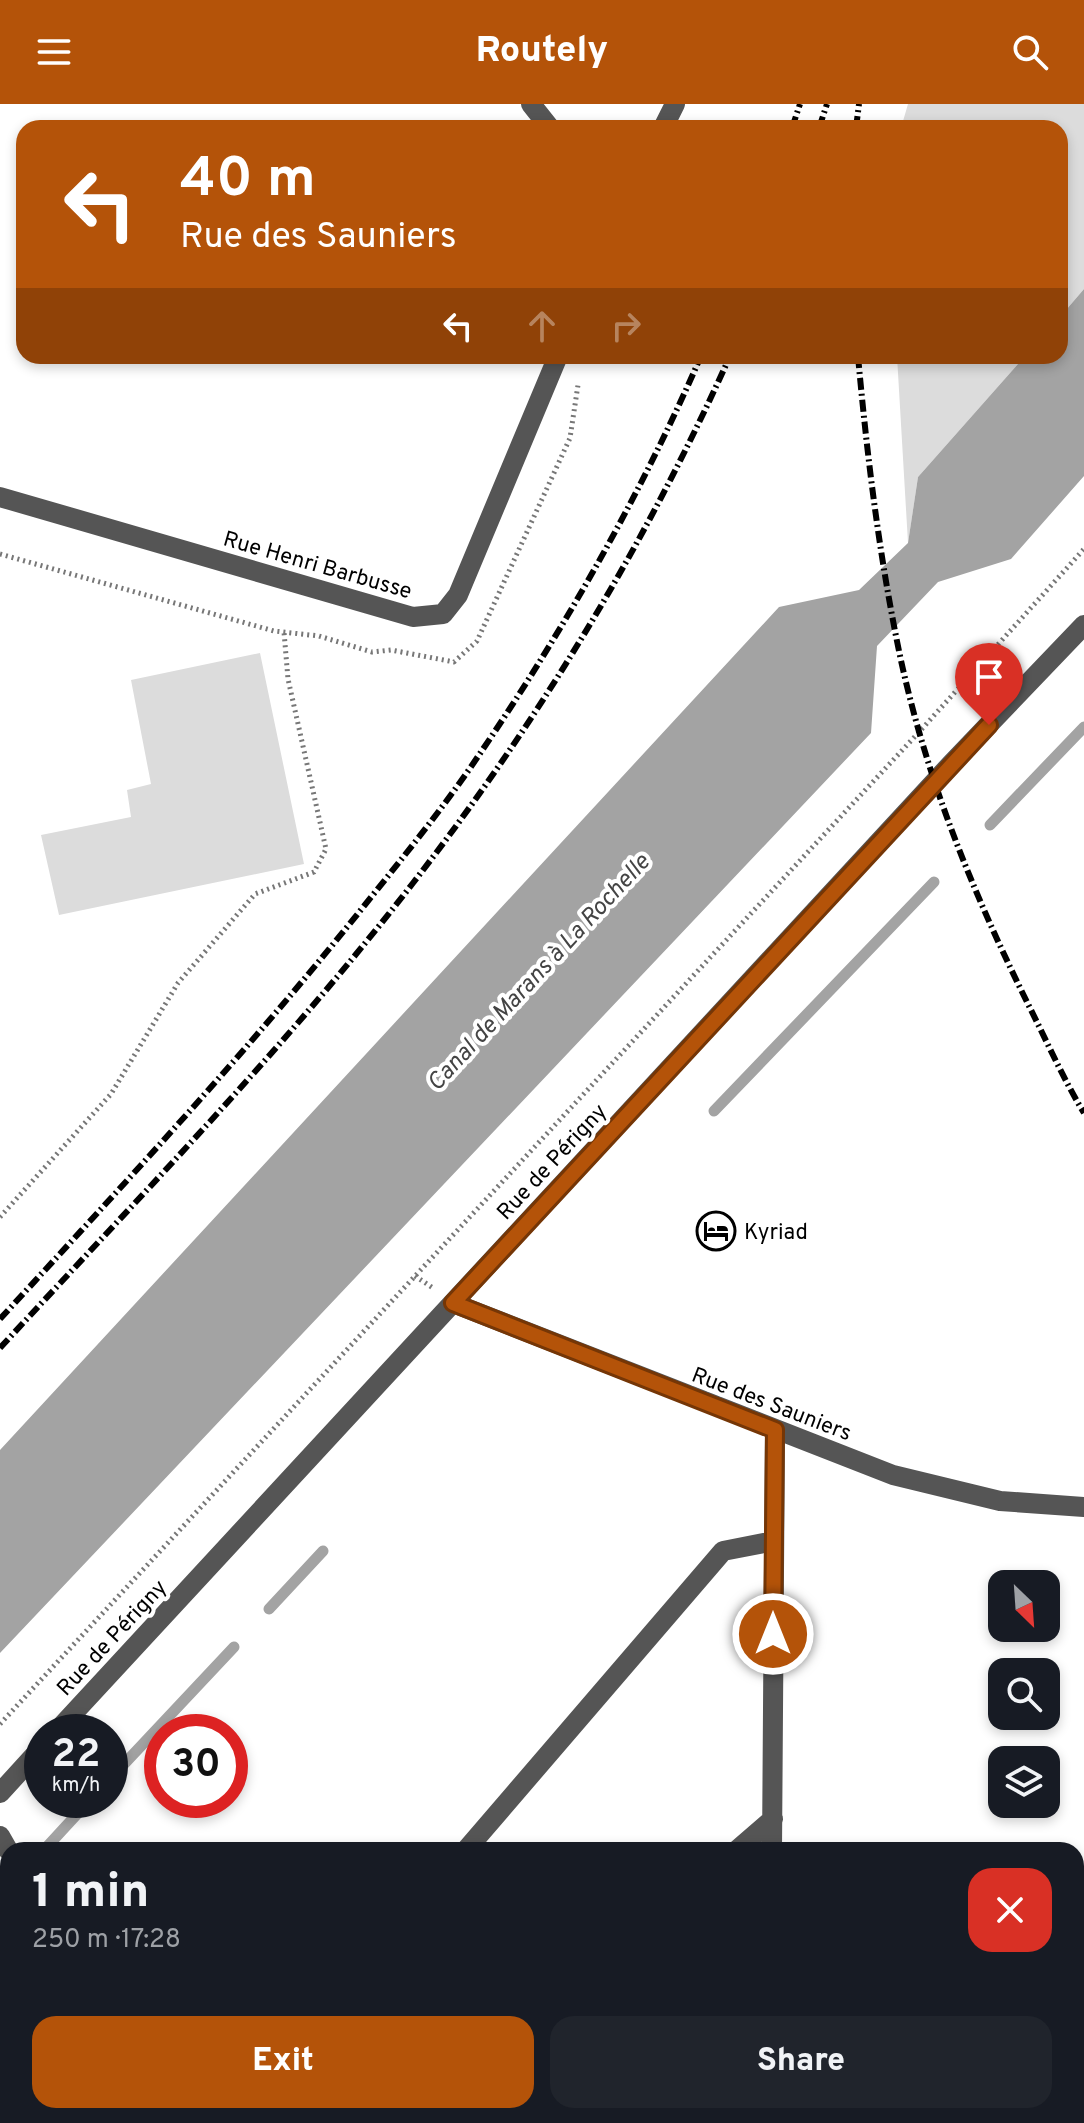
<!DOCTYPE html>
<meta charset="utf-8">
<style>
:root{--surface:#171b24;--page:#20242c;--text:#f1f3f6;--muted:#9ea1a6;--accent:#b45309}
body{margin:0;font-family:Overpass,sans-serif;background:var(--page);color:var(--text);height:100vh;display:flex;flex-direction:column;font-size:30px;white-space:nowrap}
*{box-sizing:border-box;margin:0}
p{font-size:26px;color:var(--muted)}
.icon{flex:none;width:44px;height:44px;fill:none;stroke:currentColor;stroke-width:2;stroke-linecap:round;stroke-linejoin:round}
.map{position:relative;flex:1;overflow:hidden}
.panel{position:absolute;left:0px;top:1738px;width:1084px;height:282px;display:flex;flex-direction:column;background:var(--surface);border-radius:24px 24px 0 0;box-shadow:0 4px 12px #0003}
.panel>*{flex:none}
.hud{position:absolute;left:16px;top:16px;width:1052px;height:244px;border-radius:24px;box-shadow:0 4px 12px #0003;background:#b45309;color:#fff;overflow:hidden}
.needle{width:52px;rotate:155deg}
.fabs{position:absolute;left:988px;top:1466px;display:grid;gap:16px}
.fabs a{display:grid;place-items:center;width:72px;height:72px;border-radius:16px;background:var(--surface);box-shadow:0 4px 12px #0003;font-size:40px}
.speed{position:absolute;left:24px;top:1610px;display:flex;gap:16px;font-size:40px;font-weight:700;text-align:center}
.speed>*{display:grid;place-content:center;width:104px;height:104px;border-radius:50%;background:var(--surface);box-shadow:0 4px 12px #0003;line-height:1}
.speed small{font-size:20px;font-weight:400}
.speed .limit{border:12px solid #d22;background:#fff;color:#111}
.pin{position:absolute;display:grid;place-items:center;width:68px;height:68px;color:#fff;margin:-82px -34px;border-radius:50% 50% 50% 0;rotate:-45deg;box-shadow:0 0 8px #0007}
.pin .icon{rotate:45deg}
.me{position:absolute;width:88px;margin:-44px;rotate:0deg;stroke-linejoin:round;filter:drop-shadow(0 0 6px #0008)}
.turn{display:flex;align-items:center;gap:28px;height:168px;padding:0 32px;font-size:36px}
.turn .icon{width:104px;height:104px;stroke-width:2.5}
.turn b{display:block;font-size:56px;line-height:68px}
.lanes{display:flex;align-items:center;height:76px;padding:0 32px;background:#0003;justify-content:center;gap:40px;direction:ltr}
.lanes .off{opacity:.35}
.round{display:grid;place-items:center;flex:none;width:84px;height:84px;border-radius:24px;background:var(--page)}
.summary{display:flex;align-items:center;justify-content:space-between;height:136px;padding:0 32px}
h1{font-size:48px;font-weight:800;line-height:60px}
.action{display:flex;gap:16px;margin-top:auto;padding:16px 32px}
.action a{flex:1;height:92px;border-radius:24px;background:var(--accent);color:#fff;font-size:32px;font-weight:800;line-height:92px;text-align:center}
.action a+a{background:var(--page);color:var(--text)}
header{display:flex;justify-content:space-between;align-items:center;height:104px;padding:0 32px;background:var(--accent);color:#fff;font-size:36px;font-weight:800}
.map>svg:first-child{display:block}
.green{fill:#dcdcdc}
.water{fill:#a3a3a3}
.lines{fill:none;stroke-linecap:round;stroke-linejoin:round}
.stream{stroke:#a3a3a3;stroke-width:11}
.path{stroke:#777;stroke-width:5;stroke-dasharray:2 4;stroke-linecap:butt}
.minor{stroke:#555;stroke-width:20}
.rail{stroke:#000;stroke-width:6;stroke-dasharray:12 4 2 4;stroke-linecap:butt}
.route-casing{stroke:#753606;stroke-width:20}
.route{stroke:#b45309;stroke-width:14}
.labels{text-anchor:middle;stroke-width:8;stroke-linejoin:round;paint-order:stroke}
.street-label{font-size:22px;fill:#000;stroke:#fff}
.poi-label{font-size:22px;fill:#000;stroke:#fff;text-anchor:start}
.water-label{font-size:24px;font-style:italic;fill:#444;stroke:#fff}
</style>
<header><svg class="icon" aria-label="menu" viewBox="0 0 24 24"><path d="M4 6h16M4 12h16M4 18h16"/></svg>Routely<svg class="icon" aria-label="search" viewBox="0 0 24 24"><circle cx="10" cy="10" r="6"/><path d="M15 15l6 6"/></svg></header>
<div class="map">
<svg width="1084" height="2019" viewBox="0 0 1084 2019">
<rect width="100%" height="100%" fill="#fff"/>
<path class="green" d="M 908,0 L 1084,0 L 1084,185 L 1060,213 L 1060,24 L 901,24 Z
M 897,252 L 1025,252 L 918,373 L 908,439 Z
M 260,549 L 304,760 L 59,811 L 41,731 L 131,713 L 127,686 L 151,680 L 131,576 Z"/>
<path class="water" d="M 1084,185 L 1084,372 L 1011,455 L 938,478 L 877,542 L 871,629 L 0,1549 L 0,1346 L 779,503 L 859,486 L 908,439 L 918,373 L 1025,252 L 1060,252 L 1060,213 Z"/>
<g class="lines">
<path class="stream" d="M 990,721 L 1084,623
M 714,1007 L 934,778
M 269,1505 L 323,1447
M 110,1675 L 234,1543
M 44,1746 L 90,1696"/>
<path class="path" d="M 0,450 L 274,527 L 319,532 L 372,548 L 391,546 L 454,558 L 477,537 L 570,334 L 578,281
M 0,1113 L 111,990 L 178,879 L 255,790 L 314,768 L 326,745 L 288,575 L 284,528
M 415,1172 L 433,1184
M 0,1620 L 920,627 L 1084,445"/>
<path class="minor" d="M 531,0 L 550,24
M 663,24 L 675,0
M 0,393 L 413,513 L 443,510 L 458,491 L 558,252
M 453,1199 L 893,1371 L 1000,1397 L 1084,1403
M 56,1628 L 951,660 L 1084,521
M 0,1689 L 42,1643
M 0,1732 L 8,1746
M 466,1746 L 723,1447 L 774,1437
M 737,1746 L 773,1715
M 772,1746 L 775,1326
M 0,1936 L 8,1935
M 93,2012 L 95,2019
M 587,2012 L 589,2019
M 414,2019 L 423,2012
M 771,2019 L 771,2012"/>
<path class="rail" d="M 792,24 L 800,0
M 819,24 L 827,0
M 856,24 L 859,0
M 858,252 C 867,351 879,450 899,547 C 925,672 974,792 1031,906 C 1048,940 1064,976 1084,1009
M 0,1215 C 124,1080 249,946 364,802 C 404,752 445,702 481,648 C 565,524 641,390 701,252
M 0,1244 C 140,1092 286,943 413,779 C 539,617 646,439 730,252"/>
</g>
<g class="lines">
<g class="route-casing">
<path id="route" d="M 773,1530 L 775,1326 L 453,1199 L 989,621"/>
</g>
<use href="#route" class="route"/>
</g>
<defs>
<g id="hotel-ring" transform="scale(2)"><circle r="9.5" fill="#fff" stroke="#000" stroke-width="1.5"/><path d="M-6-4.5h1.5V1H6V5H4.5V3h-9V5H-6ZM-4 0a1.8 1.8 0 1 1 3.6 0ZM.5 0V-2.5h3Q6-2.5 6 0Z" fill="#000"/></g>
</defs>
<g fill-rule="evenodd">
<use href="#hotel-ring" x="716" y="1127"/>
</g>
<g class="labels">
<g class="street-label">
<text transform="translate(318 460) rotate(16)" y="8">Rue Henri Barbusse</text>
<text transform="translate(551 1057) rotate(-47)" y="8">Rue de Périgny</text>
<text transform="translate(772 1299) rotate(21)" y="8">Rue des Sauniers</text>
<text transform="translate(111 1533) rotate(-47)" y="8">Rue de Périgny</text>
</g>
<g class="poi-label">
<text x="744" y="1135">Kyriad</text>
</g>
<g class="water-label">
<text transform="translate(538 868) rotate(-47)" y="8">Canal de Marans à La Rochelle</text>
</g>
</g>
</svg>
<div class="fabs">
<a><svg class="needle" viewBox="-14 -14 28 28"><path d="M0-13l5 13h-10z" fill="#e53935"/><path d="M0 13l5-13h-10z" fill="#9ea1a6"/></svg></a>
<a><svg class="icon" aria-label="search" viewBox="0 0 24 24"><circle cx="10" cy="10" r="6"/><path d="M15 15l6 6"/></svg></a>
<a><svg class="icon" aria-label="layers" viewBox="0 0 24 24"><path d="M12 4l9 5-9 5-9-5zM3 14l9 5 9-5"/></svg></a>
</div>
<div class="speed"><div>22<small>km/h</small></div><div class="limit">30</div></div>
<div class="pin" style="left:989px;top:621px;background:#d93025"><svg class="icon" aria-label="arrive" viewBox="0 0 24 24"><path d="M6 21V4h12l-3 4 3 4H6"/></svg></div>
<svg class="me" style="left:773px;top:1530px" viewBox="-20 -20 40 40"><circle r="17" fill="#b45309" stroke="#fff" stroke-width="3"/><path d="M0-11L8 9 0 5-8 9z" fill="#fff"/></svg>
<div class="hud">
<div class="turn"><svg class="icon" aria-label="left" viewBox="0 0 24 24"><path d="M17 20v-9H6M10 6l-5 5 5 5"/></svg><div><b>40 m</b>Rue des Sauniers</div></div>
<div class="lanes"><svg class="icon" aria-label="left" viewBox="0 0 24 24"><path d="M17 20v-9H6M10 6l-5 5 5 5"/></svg><svg class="icon off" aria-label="ahead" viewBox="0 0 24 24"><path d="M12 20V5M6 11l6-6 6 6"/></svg><svg class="icon off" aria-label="right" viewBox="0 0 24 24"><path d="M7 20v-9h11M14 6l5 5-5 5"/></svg></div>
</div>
<section class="panel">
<div class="summary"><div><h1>1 min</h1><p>250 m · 17:28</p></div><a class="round" style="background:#d93025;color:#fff"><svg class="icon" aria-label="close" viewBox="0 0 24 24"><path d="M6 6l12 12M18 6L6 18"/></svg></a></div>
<div class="action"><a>Exit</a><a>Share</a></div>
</section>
</div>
